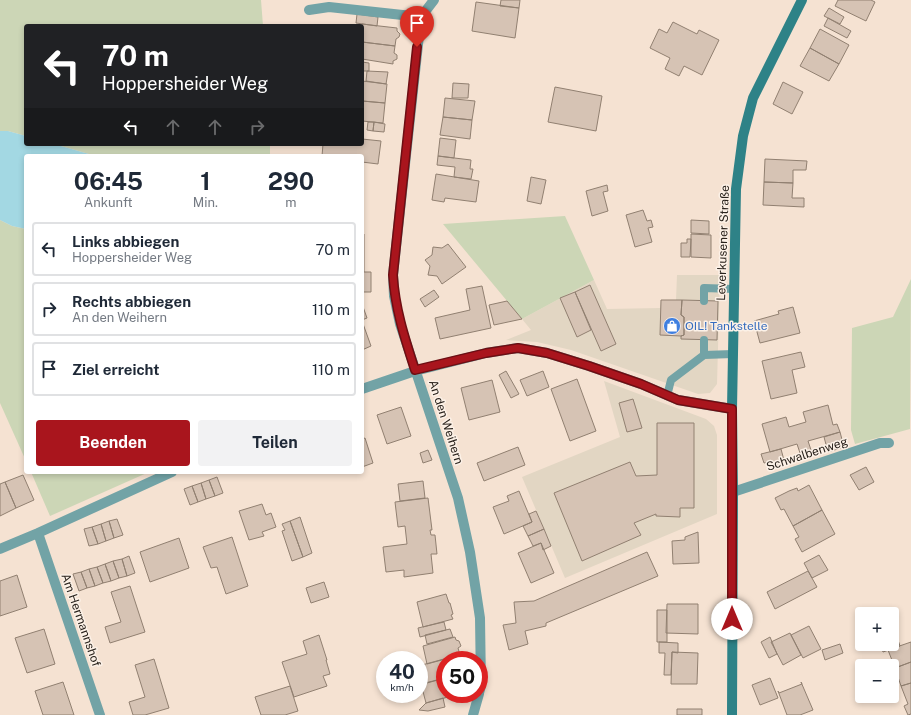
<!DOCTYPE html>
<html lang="de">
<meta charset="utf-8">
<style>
:root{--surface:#fff;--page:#f2f2f3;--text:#1f2937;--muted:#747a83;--line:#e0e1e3;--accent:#a9151d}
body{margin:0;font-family:"Public Sans",sans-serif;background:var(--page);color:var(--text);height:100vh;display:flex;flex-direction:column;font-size:15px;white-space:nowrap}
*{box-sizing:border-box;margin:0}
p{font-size:13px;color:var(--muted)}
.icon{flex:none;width:22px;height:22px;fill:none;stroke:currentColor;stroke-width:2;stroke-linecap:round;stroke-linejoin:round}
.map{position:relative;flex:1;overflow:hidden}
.details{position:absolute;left:24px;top:154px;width:340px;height:320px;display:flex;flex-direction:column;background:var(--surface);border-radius:4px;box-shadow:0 2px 6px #0003}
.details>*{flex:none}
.top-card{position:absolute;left:24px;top:24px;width:340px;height:122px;border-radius:4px;box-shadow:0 2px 6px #0003;background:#202124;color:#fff;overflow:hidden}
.tools{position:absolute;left:855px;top:607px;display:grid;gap:8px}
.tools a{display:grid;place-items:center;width:44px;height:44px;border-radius:4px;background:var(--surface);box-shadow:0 2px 6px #0003;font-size:20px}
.speed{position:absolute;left:376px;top:651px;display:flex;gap:8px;font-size:20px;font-weight:700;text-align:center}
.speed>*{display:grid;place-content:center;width:52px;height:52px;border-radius:50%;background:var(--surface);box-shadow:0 2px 6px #0003;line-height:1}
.speed small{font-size:10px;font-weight:400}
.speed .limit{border:6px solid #d22;background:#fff;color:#111}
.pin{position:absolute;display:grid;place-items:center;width:34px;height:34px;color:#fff;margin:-41px -17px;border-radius:50% 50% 50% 0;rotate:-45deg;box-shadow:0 0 4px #0007}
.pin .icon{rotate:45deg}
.me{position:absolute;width:44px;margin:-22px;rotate:0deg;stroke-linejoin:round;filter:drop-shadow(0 0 3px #0008)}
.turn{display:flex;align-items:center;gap:14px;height:84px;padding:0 12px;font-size:18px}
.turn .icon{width:52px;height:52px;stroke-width:2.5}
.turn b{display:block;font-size:28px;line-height:34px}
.lanes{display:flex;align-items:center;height:38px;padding:0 12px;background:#0003;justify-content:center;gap:20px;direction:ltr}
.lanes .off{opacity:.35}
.eta{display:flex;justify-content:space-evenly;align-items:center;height:68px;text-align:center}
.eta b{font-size:24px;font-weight:700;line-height:28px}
.cta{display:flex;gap:8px;margin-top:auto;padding:8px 12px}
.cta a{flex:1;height:46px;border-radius:4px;background:var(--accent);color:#fff;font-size:16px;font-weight:700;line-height:46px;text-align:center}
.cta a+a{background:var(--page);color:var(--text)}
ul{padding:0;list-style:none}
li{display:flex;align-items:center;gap:12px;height:54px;margin:0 8px 6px;padding:0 4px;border:2px solid var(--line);border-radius:4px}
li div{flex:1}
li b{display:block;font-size:15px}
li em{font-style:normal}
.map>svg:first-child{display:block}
.commercial{fill:#e2d6c3}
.green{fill:#ccd6b6}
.water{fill:#a3d8e3}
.building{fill:#d6c3b4;stroke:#918071}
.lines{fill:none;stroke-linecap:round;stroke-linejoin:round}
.service{stroke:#72a3a6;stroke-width:8}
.minor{stroke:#72a3a6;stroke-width:10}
.secondary{stroke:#2e8287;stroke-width:10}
.route-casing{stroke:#6e0e13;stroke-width:10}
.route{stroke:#a9151d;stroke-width:7}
.labels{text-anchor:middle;stroke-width:3;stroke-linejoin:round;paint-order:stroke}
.street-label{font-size:12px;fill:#29221c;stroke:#fcf1e7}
.shop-label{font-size:12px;fill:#366cbe;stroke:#fcf1e7;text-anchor:start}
</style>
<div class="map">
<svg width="911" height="715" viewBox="0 0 911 715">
<rect width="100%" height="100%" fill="#f5e2d2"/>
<path class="commercial" d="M 677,275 L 720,275 L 717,384 L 710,393 L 698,394 L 571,350 L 537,342 L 506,340 L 531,330 L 522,319 L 594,280 L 607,309 L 660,308 L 661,300 L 676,300 Z
M 604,381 L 706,419 L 714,426 L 717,435 L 717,514 L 565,578 L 522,477 L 620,437 Z"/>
<path class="green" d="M 0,0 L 261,0 L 263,26 L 26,26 L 26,136 L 8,131 L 0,131 Z
M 54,144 L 270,144 L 270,156 L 96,156 Z
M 565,216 L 594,280 L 522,319 L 443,224 Z
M 0,220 L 12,226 L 26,229 L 26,461 L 0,403 Z
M 911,279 L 910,429 L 855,444 L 851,430 L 852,328 L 893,317 Z
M 31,472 L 149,472 L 50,516 Z"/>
<path class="water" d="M 0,131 L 8,131 L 26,136 L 26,144 L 54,144 L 96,156 L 26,156 L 26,229 L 12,226 L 0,220 Z"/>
<path class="building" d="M 501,0 L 520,0 L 519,8 L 500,6 Z
M 838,0 L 871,0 L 875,2 L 866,21 L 835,6 Z
M 476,2 L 519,8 L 515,38 L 472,31 Z
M 829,8 L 844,17 L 840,24 L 824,16 Z
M 357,14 L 378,17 L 377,26 L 356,23 Z
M 828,18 L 851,31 L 847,38 L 824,26 Z
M 673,22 L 697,34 L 699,30 L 719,40 L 702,75 L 684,66 L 679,76 L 665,69 L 670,58 L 650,48 L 659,29 L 667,33 Z
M 362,24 L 397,28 L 397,31 L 400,34 L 399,37 L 396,39 L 395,46 L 362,42 Z
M 820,29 L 849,45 L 839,64 L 810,48 Z
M 362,42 L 395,46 L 394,53 L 397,55 L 397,59 L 393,61 L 393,64 L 362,59 Z
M 810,48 L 839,64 L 829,81 L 800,66 Z
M 362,62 L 369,63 L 369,71 L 362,71 Z
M 367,71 L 388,72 L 386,84 L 366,81 Z
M 362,81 L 387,84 L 385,103 L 362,101 Z
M 783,82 L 803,92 L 792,114 L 773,104 Z
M 453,83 L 469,84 L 468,98 L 452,98 Z
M 555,87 L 602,96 L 596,131 L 548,122 Z
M 445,98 L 475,101 L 472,120 L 443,117 Z
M 362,101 L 385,103 L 383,123 L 362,121 Z
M 443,117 L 472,120 L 470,139 L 440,135 Z
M 368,122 L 374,122 L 373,131 L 367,130 Z
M 374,122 L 385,124 L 384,132 L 373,131 Z
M 440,138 L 456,140 L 454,158 L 438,156 Z
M 362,139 L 381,141 L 378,164 L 362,162 L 362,156 L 322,156 L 323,144 L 362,144 Z
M 438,156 L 471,160 L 470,169 L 473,169 L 471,179 L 454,177 L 455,167 L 437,165 Z
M 765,159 L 807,161 L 806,170 L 793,170 L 793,183 L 764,182 Z
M 436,174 L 479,181 L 476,202 L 445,198 L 444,202 L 432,200 Z
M 531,177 L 546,180 L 541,204 L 527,201 Z
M 764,182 L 793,183 L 792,198 L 804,198 L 804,207 L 763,205 Z
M 607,185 L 608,191 L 603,192 L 608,211 L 592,216 L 586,191 Z
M 643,210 L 647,221 L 651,220 L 653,227 L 648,228 L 652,242 L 635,247 L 626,215 Z
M 691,220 L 709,221 L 709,234 L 691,233 Z
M 362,234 L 364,234 L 364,272 L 371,272 L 371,292 L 362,292 Z
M 691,234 L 711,235 L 711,258 L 691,257 Z
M 687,239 L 691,239 L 690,257 L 681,257 L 681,243 L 687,243 Z
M 448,244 L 466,267 L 442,284 L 437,276 L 428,275 L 430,266 L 425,260 L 432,255 L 433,247 L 442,248 Z
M 590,285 L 616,344 L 601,351 L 575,292 Z
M 482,286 L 491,328 L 440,339 L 435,318 L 470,310 L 466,289 Z
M 434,290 L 439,297 L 425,307 L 420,299 Z
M 575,292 L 591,330 L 577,337 L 560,298 Z
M 661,300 L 682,300 L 681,315 L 684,317 L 684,335 L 681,336 L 660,335 Z
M 682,300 L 718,301 L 717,340 L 681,339 L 681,336 L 684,335 L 684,317 L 681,315 Z
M 507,301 L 522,319 L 494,325 L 489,305 Z
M 362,304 L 367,318 L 362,320 Z
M 793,307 L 800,333 L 760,343 L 754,321 L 779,314 L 778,311 Z
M 362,321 L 371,346 L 362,350 Z
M 801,352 L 805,367 L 792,370 L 797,393 L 771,399 L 762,361 Z
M 506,371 L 519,394 L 511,398 L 499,375 Z
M 543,371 L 549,387 L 527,396 L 520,380 Z
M 577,379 L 596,431 L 570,441 L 551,389 Z
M 492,380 L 500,412 L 469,420 L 461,388 Z
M 633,399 L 642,428 L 627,432 L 619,403 Z
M 828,405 L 833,425 L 837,424 L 840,432 L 808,441 L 811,450 L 800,453 L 797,444 L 770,452 L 762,424 L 786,417 L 789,427 L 806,422 L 803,412 Z
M 401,407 L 411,436 L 387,444 L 377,415 Z
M 657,423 L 694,423 L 694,508 L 680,508 L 680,517 L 656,516 L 656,514 L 634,523 L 641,535 L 582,561 L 554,493 L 630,462 L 636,476 L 657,475 Z
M 840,432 L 844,447 L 828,452 L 824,437 Z
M 365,438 L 373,463 L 362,467 L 362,439 Z
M 518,447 L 525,465 L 484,481 L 477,463 Z
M 781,449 L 785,464 L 770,469 L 768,462 L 764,463 L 761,454 Z
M 428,450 L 432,460 L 423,463 L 420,453 Z
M 866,467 L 874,482 L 859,490 L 850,475 Z
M 23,475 L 34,500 L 16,508 L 5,482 Z
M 217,477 L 223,493 L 215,496 L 209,480 Z
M 209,480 L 215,496 L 206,499 L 201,483 Z
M 423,481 L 425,498 L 400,501 L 398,484 Z
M 5,482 L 16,508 L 0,516 L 0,484 Z
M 201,483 L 206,499 L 198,502 L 192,486 Z
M 809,485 L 822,510 L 793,526 L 784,509 L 781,510 L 775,498 L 789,491 L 797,488 L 798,491 Z
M 192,486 L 198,502 L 190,505 L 184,489 Z
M 519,491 L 532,522 L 504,534 L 493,507 L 509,501 L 507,496 Z
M 428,498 L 432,530 L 430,530 L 431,535 L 435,535 L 437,554 L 431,554 L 433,573 L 404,577 L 404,570 L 386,572 L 383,547 L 407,544 L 405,526 L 398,527 L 395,502 Z
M 262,504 L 266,515 L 271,513 L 276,527 L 262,532 L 264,536 L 249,540 L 239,511 Z
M 822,510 L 835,534 L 802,552 L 795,539 L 799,537 L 793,526 Z
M 536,511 L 544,529 L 528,536 L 523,526 L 532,522 L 529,514 Z
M 300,517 L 312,553 L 303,557 L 290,521 Z
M 117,519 L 123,535 L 114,538 L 109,521 Z
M 109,521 L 114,538 L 106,541 L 101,524 Z
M 290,521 L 303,557 L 292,561 L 282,531 L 285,530 L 282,524 Z
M 101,524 L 106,541 L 98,544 L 92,527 Z
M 92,527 L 98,544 L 89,546 L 84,529 Z
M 544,529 L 551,546 L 543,550 L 541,543 L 533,546 L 528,536 Z
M 698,532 L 699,563 L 673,564 L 672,541 L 685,540 L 685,537 Z
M 232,537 L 248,586 L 226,594 L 217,567 L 211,568 L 203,547 Z
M 179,538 L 189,568 L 150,582 L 140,552 Z
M 541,543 L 554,573 L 531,583 L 518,553 Z
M 647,552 L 658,576 L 546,623 L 546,626 L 525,631 L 528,644 L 509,650 L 503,625 L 516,623 L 514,602 L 534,601 Z
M 819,555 L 828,570 L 812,578 L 804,563 Z
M 129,556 L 135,573 L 127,576 L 122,559 Z
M 122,559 L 127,576 L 119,578 L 113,561 Z
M 113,561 L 119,578 L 111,581 L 105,564 Z
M 105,564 L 111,581 L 103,583 L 97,567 Z
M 97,567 L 103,583 L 95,586 L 89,569 Z
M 89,569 L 95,586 L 87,588 L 81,572 Z
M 808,571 L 817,587 L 775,609 L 767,592 Z
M 81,572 L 87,588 L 79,591 L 73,574 Z
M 17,575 L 27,607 L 0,616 L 0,581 Z
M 324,582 L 329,597 L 311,603 L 306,588 Z
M 130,586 L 145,632 L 110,643 L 105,627 L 121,622 L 111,592 Z
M 446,594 L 449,603 L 450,603 L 453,614 L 451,615 L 453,619 L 423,627 L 417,602 Z
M 667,604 L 698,604 L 698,634 L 666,633 Z
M 657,610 L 667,610 L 667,642 L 657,642 Z
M 444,622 L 446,630 L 420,637 L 418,628 Z
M 809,626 L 821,649 L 803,658 L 791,635 Z
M 44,629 L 55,664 L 27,673 L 15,638 Z
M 450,629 L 453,637 L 427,644 L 425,635 Z
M 790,633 L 801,655 L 783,665 L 771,642 Z
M 896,634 L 900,646 L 883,652 L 880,644 L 892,644 L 892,635 Z
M 319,635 L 327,660 L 326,660 L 330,674 L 323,676 L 327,686 L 294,697 L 282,662 L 307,654 L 303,641 Z
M 455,637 L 456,640 L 459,641 L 461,646 L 458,648 L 460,655 L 427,664 L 423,646 Z
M 770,637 L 777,654 L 769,658 L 761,642 Z
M 659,642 L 678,643 L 678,653 L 672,652 L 671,675 L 664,675 L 665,653 L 659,653 Z
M 911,642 L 911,662 L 895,668 L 888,650 Z
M 840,644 L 843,653 L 825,660 L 822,650 Z
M 672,652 L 698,653 L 697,684 L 671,684 Z
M 455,656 L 457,660 L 445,660 L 445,678 L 427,683 L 422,665 Z
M 154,659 L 169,708 L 145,715 L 133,715 L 129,702 L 145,697 L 135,665 Z
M 911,662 L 911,683 L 901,686 L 895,668 Z
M 445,678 L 445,694 L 459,694 L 426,703 L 421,684 Z
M 770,678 L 778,698 L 760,705 L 752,685 Z
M 63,682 L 74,715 L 43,715 L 35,691 Z
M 801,682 L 813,710 L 800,715 L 787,715 L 778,691 L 779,693 L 802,684 Z
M 911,683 L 911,714 L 908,715 L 904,706 L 908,704 L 901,686 Z
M 290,686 L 298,711 L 285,715 L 261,715 L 255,697 Z
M 443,698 L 445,707 L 428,711 L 419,710 L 426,703 Z
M 677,709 L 702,709 L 702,715 L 677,715 Z"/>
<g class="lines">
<path class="service" d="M 704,301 L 704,288 L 734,289
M 704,340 L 704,355 L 733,354
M 667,396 L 671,380 L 704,355"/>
<path class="minor" d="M 434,0 L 421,17 L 393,275 L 394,296 L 400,324 L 458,498 L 470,552 L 480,618 L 481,686 L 479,693
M 309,10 L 329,7 L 421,17
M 362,389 L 415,371 L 486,353 L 518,348 L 547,353 L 589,366 L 641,384 L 678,400 L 732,409
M 733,492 L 880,443 L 889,443
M 38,533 L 100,715
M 0,549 L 38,533 L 172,472
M 473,715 L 479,694"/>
<path class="secondary" d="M 732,715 L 733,492 L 732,409 L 736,189 L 743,136 L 753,98 L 802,0"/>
</g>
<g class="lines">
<g class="route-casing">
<path id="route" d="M 417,47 L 393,275 C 395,309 405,339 415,370 L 486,353 L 518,348 L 547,353 L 589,366 L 641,384 L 678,400 L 732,409 L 732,619"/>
</g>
<use href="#route" class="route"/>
</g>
<defs>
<g id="shop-disc" transform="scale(0.9)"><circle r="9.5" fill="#3f7fe0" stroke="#fcf1e7"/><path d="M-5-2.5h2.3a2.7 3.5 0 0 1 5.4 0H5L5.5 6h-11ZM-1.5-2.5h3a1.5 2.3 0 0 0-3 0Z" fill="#fff"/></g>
</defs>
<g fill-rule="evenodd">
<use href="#shop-disc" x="672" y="326"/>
</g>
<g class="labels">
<g class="street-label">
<text transform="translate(723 243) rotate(-88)" y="4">Leverkusener Straße</text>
<text transform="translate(446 422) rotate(72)" y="4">An den Weihern</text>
<text transform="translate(807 454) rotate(-18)" y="4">Schwalbenweg</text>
<text transform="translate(81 620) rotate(71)" y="4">Am Hermannshof</text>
</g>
<g class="shop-label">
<text x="685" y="330">OIL! Tankstelle</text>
</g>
</g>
</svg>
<div class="tools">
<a>+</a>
<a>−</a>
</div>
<div class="speed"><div>40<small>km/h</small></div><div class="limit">50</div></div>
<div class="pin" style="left:417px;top:47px;background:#d93025"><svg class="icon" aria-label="arrive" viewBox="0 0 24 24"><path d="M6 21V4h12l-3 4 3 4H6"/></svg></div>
<svg class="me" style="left:732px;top:619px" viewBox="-20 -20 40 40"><circle r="19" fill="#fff"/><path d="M0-13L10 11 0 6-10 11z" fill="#a9151d"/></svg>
<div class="top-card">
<div class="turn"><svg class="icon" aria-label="left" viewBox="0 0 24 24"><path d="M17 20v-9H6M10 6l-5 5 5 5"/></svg><div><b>70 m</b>Hoppersheider Weg</div></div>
<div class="lanes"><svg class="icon" aria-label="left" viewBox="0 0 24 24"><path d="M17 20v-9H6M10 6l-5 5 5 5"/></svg><svg class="icon off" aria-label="ahead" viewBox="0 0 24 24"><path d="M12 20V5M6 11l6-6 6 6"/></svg><svg class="icon off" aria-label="ahead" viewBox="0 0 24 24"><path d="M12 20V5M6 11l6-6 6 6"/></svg><svg class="icon off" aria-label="right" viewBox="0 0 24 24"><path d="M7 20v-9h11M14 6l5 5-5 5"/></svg></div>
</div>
<section class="details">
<div class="eta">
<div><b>06:45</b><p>Ankunft</p></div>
<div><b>1</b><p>Min.</p></div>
<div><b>290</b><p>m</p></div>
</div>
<ul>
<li><svg class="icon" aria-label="left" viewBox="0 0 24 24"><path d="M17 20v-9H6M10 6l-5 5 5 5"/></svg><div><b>Links abbiegen</b><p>Hoppersheider Weg</p></div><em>70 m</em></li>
<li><svg class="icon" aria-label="right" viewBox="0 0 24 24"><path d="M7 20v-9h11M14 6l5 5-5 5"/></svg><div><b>Rechts abbiegen</b><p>An den Weihern</p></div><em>110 m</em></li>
<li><svg class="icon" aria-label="arrive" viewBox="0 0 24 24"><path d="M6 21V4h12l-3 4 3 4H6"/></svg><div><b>Ziel erreicht</b></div><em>110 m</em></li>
</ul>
<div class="cta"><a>Beenden</a><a>Teilen</a></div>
</section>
</div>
